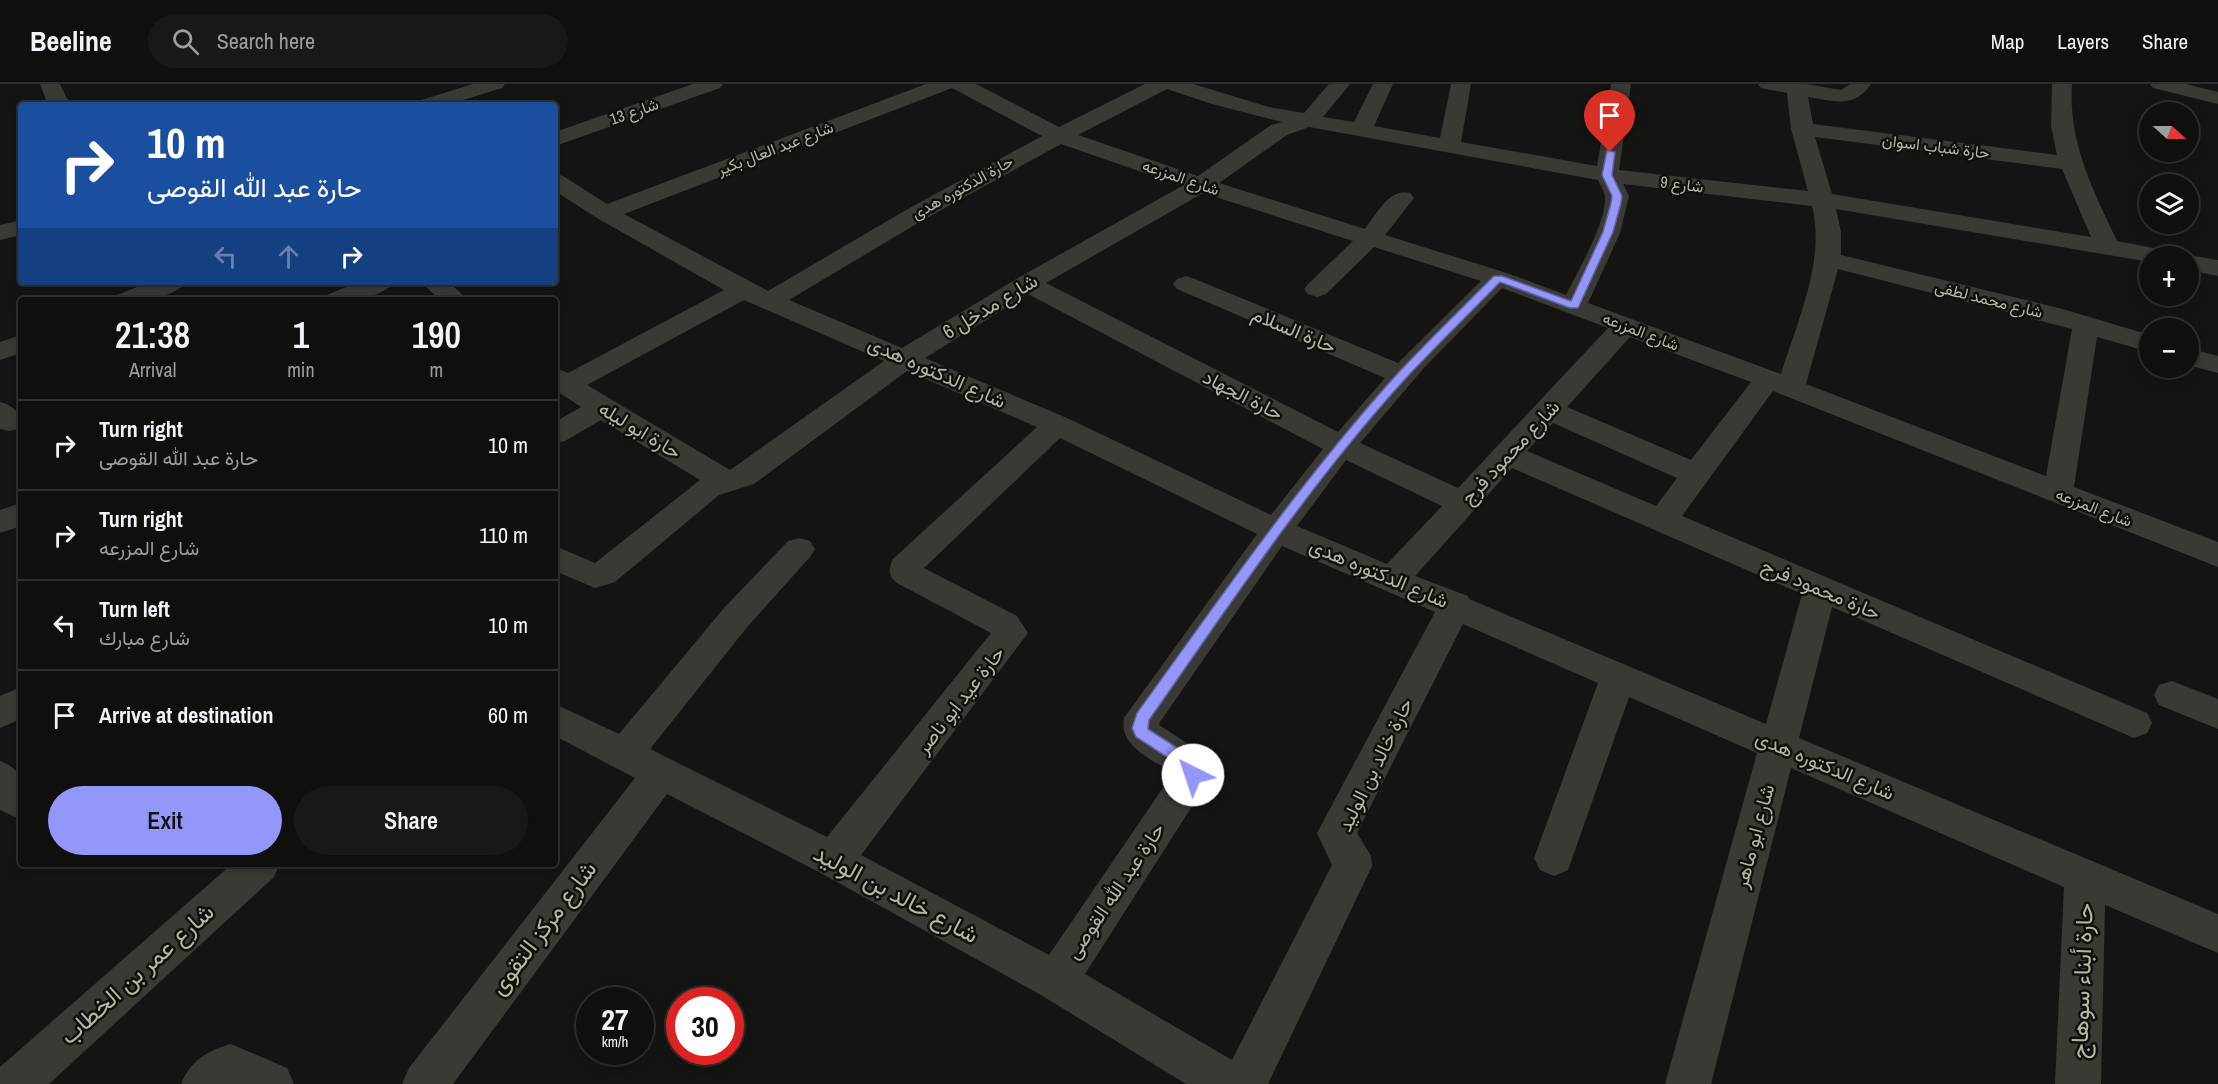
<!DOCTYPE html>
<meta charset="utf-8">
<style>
:root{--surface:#0f100e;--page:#181917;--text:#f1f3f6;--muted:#9b9d9e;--line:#2f302e;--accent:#9397fa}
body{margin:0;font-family:"Archivo Narrow",Vazirmatn,sans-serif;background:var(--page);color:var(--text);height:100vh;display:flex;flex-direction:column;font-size:22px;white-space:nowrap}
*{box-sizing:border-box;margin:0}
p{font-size:20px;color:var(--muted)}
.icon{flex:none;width:33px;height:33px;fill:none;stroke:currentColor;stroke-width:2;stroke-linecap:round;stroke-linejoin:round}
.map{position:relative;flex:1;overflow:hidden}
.drawer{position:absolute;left:18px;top:213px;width:540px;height:570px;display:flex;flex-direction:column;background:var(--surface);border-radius:6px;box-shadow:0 3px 9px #0003,0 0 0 2px var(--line)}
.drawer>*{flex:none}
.banner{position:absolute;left:18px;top:18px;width:540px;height:183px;border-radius:6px;box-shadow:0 3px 9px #0003,0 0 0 2px var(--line);background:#1a4fa0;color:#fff;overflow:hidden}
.needle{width:39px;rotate:111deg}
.buttons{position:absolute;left:2139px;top:18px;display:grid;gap:12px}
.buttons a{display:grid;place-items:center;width:60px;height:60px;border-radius:50%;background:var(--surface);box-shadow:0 3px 9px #0003,0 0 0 2px var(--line);font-size:30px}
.speed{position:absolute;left:576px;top:903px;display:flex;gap:12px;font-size:30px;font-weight:700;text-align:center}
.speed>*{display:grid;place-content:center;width:78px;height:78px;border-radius:50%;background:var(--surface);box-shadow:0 3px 9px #0003,0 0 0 2px var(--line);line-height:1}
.speed small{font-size:15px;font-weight:400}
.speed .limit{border:9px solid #d22;background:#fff;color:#111}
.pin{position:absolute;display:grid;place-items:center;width:51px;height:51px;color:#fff;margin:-62px -26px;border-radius:50% 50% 50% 0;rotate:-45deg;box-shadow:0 0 6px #0007}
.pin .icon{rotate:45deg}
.me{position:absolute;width:66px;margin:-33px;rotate:319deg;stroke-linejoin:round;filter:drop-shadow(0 0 4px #0008)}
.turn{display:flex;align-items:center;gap:21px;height:126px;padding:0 30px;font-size:27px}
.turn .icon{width:78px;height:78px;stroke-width:2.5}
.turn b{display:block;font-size:42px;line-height:51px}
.lanes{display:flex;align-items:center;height:57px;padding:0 30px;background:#0003;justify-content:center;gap:30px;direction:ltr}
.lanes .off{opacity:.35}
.eta{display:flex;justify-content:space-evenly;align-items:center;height:102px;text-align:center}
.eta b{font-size:36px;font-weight:600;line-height:42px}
.primary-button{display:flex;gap:12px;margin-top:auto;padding:12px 30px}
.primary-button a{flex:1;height:69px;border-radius:36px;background:var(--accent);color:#111;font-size:24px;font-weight:600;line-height:69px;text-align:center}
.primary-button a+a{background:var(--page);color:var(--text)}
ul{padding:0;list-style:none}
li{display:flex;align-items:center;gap:18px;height:90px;padding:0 30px;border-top:2px solid var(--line)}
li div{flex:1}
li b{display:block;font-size:22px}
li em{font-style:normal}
header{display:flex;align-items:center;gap:36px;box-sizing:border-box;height:84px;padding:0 30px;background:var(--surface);border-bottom:2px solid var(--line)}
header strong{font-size:28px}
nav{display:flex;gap:33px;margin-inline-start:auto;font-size:21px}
.search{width:420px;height:54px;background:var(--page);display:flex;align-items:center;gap:15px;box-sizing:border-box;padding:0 21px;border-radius:33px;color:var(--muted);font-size:22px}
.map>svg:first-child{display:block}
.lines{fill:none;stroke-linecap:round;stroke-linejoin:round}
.street{fill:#393a34;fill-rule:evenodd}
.route{fill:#9397fa;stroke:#6062a2;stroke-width:1.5}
.labels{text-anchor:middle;stroke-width:5;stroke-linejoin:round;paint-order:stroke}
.far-street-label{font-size:16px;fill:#b6b6a3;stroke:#0f100e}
.street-label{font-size:20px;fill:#b6b6a3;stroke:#0f100e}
.near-street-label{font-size:24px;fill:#b6b6a3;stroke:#0f100e}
</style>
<header>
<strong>Beeline</strong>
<div class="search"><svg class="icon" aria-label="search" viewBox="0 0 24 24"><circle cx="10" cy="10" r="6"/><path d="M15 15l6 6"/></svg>Search here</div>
<nav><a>Map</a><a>Layers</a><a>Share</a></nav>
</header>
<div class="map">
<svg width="2218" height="1000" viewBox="0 0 2218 1000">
<rect width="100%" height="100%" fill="#141513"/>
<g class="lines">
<path class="street" d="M 40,0 L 60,0 L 70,21 L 48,21 Z
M 473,0 L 505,0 L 502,4 L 447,21 L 414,21 L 418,17 Z
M 693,0 L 723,0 L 720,4 L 555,62 L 555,48 Z
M 926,0 L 976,0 L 1059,43 L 1145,0 L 1193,0 L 1269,23 L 1304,29 L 1329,0 L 1350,0 L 1323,33 L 1354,38 L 1373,0 L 1393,0 L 1374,42 L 1440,54 L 1451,0 L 1471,0 L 1461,58 L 1597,82 L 1611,0 L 1631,0 L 1619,86 L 1808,107 L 1791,45 L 1787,9 L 1761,4 L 1758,0 L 1806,0 L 1841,6 L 1850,0 L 1871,0 C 1854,25 1835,17 1808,13 L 1813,40 L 2057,71 L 2051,42 L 2052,0 L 2072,0 C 2068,58 2093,106 2117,157 L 2169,167 L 2172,172 L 2150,172 L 2150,178 L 1836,125 L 1841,148 L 1841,171 L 2059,224 L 2150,251 L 2150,268 L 2097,253 L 2074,403 L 2218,458 L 2218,483 L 1773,307 L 1682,432 L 2147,629 L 2152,639 L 2147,649 L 2134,654 L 1832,523 L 1799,654 L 2218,830 L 2218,869 L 2105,821 L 2101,1000 L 2055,1000 L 2064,803 L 1791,684 L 1711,1000 L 1665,1000 L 1757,669 L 1629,613 L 1568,786 L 1554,792 L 1540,786 L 1534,774 L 1598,599 L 1463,540 L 1357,749 L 1371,772 L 1372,782 L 1268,1000 L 1186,1000 L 1041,911 L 819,788 L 667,710 L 453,1000 L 402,1000 L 409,984 L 635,694 L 555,652 L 555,620 L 619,650 L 724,524 L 788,457 L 799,454 L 810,457 L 815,465 L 810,473 L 748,542 L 650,665 L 827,753 L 991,549 L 897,499 C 888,492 888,485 893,475 L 1037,343 L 907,287 L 754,400 L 719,411 L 615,498 L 595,504 L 555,487 L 555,462 L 595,479 L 700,396 L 601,336 L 565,357 L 555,359 L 555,338 L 581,323 L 555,306 L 555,284 L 568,289 L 724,206 L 597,134 L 555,107 L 555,90 L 563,92 L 607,120 ZM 952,4 L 1042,52 L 906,126 L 768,207 L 624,130 ZM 1167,5 L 1212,20 L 1282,38 L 1271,41 L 1198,92 L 1078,51 ZM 1309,43 L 1598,96 C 1600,101 1605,108 1605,114 C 1606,139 1578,187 1566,211 L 1507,189 L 1385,151 L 1414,114 L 1410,109 C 1389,104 1377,130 1365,145 L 1219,99 L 1287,51 ZM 1815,53 L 2062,85 L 2091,153 L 1832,110 ZM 1061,60 L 1182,102 L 1018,194 L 902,264 L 789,216 L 923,136 ZM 1623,100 L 1812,122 C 1826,176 1797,238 1781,290 L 1588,219 L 1620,149 L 1629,112 ZM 1203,109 L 1353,157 L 1308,200 L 1304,205 L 1308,210 L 1317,213 L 1326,210 L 1374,163 L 1481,197 L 1398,279 L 1195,195 L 1186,192 L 1177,195 L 1173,200 L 1177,205 L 1385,294 L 1338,348 L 1046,199 ZM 1838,185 L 2072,245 L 2046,392 L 1806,300 ZM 1502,204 L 1608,244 L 1458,404 L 1360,359 L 1423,285 ZM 1028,210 L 1323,365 L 1271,431 L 1067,334 L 925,274 ZM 744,216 L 884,277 L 730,386 L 587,301 ZM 1630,253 L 1751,298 L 1691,376 L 1567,323 ZM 1553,339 L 1677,394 L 1656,422 L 1527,367 ZM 1060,354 L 1257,450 L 1124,634 C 1118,662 1153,676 1173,689 L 1049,871 L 861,771 L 1028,549 L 1017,532 L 924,484 ZM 1346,376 L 1442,422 L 1387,480 L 1297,442 ZM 1512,384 L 1802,510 L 1766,640 L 1469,515 L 1468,512 L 1415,492 ZM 1282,462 L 1435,528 L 1317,749 L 1332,781 L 1232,976 L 1085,890 L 1212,691 L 1204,670 L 1159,641 L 1160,638 Z
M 2150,0 L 2186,0 L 2218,8 L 2218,20 L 2153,4 Z
M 21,136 L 21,151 L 0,156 L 0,141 Z
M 2188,171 L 2218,176 L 2218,192 L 2188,186 L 2188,172 L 2180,172 Z
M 150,198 L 186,198 C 172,217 134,216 113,216 L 117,211 Z
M 358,198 L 394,198 C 380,217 344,216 323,216 L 327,211 Z
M 421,198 L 449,198 L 468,216 L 440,216 Z
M 21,251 L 21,269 L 0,276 L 0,258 Z
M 2188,264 L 2218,272 L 2218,289 L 2188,281 Z
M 0,318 C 13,321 24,331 19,345 L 9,347 L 0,345 Z
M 21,419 L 21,442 L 0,449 L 0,426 Z
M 2172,597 L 2218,615 L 2218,645 L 2159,621 L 2154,611 L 2159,601 Z
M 21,603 L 21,635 L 0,644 L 0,612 Z
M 0,677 C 28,687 21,706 21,731 L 15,733 L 0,726 Z
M 232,780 L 280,780 L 274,793 L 49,1000 L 0,1000 L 0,983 Z
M 231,960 L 287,984 L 294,1000 L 181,1000 C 191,976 207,967 231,960 Z"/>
</g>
<path class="route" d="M 1607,66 L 1615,68 L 1612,91 L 1622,112 L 1621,119 L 1613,148 L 1578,224 L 1570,224 L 1500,198 C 1469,230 1437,261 1407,293 C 1311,398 1231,519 1149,636 L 1148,645 L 1196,676 L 1201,691 L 1198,696 L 1193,698 L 1187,696 L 1184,684 L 1136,653 L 1132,644 L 1137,629 C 1221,513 1302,395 1398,289 C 1429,256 1462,224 1494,192 L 1502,192 L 1571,217 L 1603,148 L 1611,119 L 1612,112 L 1602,91 Z"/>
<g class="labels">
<g class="far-street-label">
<text transform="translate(634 27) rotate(-19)" y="6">شارع 13</text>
<text transform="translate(1936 62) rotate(7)" y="6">حارة شباب اسوان</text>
<text transform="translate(775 64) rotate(-21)" y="6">شارع عبد العال بكير</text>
<text transform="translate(1181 93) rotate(19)" y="6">شارع المزرعه</text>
<text transform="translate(1682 100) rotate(7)" y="6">شارع 9</text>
<text transform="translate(962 103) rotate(-29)" y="6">حارة الدكتوره هدى</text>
<text transform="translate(1989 215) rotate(14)" y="6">شارع محمد لطفى</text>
<text transform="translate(1641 247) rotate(21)" y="6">شارع المزرعه</text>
<text transform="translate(2094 423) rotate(21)" y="6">شارع المزرعه</text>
</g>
<g class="street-label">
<text transform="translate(990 222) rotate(-31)" y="7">شارع مدخل 6</text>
<text transform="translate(1294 246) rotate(23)" y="7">حارة السلام</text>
<text transform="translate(937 288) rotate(24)" y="7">شارع الدكتوره هدى</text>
<text transform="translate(1243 311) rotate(27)" y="7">حارة الجهاد</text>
<text transform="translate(640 346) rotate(31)" y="7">حارة ابو ليله</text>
<text transform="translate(1510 368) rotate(-47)" y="7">شارع محمود فرج</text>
<text transform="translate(1379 489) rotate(23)" y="7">شارع الدكتوره هدى</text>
<text transform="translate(1821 505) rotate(23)" y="7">حارة محمود فرج</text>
<text transform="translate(960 616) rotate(-52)" y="7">حارة عيد ابو ناصر</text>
<text transform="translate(1375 681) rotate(-64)" y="7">حارة خالد بن الوليد</text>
<text transform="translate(1825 681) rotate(23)" y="7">شارع الدكتوره هدى</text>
<text transform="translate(1754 752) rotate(-75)" y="7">شارع ابو ماهر</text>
<text transform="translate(1115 807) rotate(-56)" y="7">حارة عبد الله القوصى</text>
</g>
<g class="near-street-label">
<text transform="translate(896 810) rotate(28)" y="8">شارع خالد بن الوليد</text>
<text transform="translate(543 844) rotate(-53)" y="8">شارع مركز التقوى</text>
<text transform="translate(137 890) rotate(-42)" y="8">شارع عمر بن الخطاب</text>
<text transform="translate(2082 897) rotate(-88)" y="8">حارة أبناء سوهاج</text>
</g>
</g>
</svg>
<div class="buttons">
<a><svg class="needle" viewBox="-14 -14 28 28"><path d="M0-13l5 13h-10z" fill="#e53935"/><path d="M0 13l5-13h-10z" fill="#9b9d9e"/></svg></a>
<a><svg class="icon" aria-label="layers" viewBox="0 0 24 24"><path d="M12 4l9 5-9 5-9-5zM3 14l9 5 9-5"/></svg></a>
<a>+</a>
<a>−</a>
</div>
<div class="speed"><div>27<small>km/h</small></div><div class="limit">30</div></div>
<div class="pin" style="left:1610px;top:68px;background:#d93025"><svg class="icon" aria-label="arrive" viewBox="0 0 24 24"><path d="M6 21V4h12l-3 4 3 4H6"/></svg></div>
<svg class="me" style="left:1193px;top:691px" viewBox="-20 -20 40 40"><circle r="19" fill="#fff"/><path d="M0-13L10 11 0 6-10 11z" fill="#9397fa"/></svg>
<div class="banner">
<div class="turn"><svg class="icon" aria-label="right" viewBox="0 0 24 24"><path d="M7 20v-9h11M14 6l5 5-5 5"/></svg><div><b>10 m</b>حارة عبد الله القوصى</div></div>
<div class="lanes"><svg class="icon off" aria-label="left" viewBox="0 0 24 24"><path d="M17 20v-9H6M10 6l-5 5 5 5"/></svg><svg class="icon off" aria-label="ahead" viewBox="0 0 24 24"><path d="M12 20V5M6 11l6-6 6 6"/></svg><svg class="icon" aria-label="right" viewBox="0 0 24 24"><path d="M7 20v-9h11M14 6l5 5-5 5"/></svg></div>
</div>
<section class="drawer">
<div class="eta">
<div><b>21:38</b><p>Arrival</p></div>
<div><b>1</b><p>min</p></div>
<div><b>190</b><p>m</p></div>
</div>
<ul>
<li><svg class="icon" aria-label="right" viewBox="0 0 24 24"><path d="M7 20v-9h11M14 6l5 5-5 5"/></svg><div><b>Turn right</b><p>حارة عبد الله القوصى</p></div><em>10 m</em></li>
<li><svg class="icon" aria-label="right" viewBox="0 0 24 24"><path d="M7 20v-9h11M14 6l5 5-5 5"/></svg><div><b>Turn right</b><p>شارع المزرعه</p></div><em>110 m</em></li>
<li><svg class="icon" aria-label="left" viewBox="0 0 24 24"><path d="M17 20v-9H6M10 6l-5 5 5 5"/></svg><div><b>Turn left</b><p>شارع مبارك</p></div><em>10 m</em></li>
<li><svg class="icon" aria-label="arrive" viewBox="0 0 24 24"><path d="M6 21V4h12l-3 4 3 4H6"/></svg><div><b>Arrive at destination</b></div><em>60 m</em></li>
</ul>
<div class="primary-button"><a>Exit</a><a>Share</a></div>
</section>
</div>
